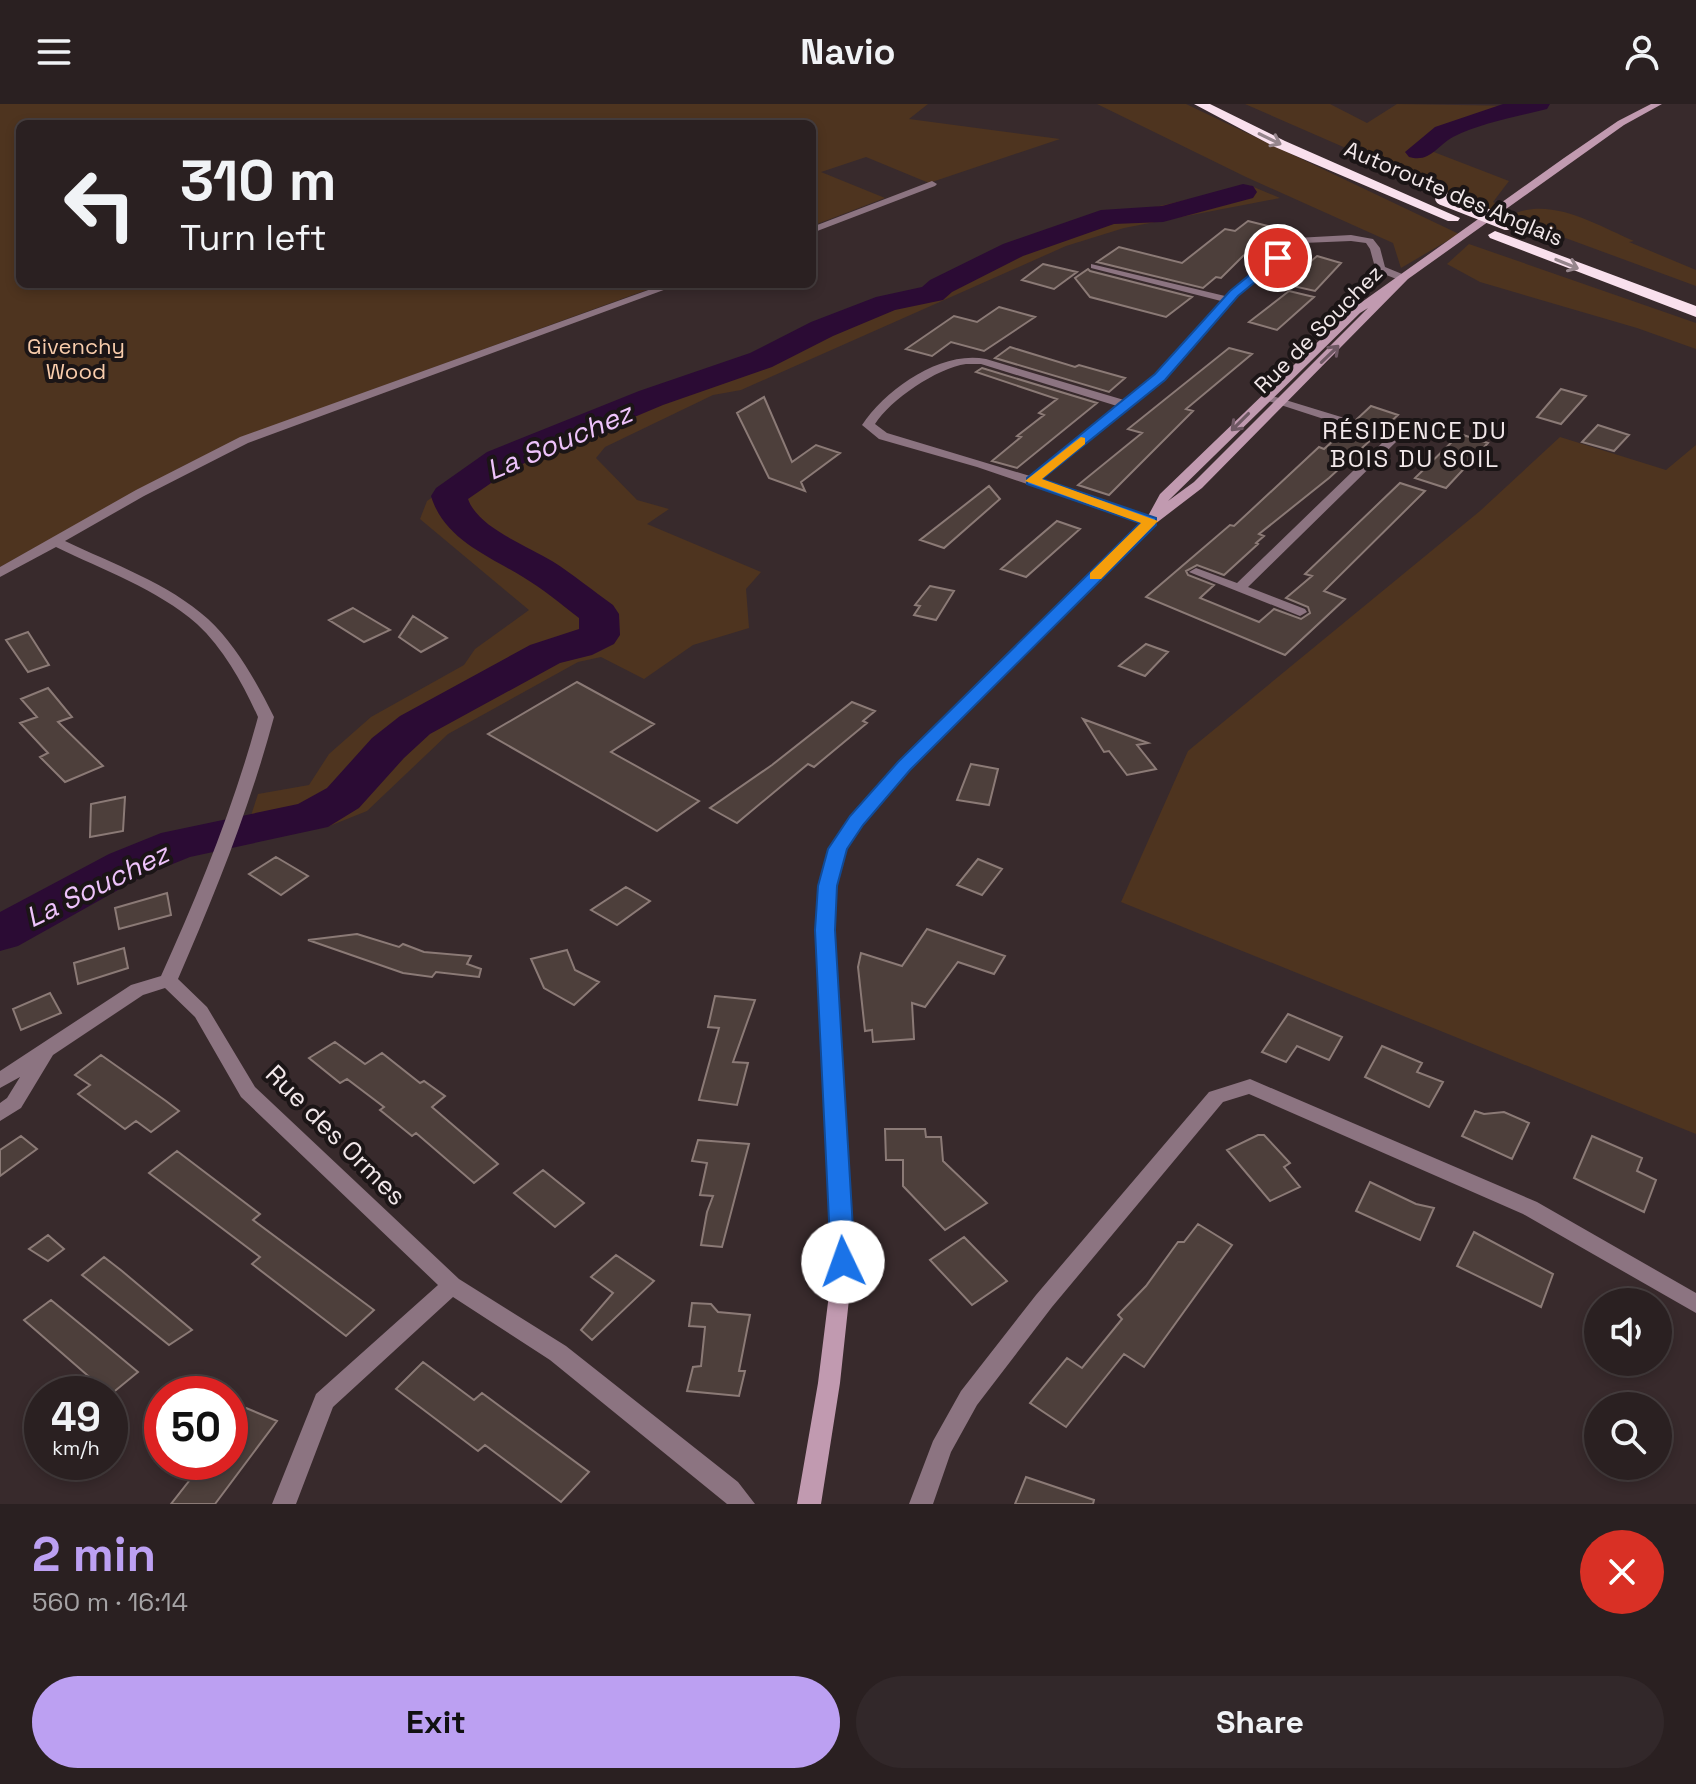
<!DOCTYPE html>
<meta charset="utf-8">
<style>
:root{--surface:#2a2021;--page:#32282a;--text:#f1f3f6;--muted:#a5a3a5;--line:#463e3f;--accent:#bca0f2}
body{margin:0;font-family:"Space Grotesk",sans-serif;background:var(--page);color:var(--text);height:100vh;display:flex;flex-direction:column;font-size:30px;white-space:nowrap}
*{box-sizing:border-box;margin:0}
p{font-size:26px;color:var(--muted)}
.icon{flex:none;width:44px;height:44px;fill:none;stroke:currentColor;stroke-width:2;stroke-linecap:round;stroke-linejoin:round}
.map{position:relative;height:1400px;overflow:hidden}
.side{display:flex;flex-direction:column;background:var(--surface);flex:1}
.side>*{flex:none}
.banner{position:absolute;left:16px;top:16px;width:800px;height:168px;border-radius:12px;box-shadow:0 4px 12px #0003,0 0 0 2px var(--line);background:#2a2021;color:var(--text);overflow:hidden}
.buttons{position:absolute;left:1584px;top:1184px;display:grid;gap:16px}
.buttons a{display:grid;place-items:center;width:88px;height:88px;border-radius:50%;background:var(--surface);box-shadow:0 4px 12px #0003,0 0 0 2px var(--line);font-size:40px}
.speed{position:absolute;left:24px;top:1272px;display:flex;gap:16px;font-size:40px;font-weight:700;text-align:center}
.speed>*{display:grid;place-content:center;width:104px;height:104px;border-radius:50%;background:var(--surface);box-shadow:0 4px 12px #0003,0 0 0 2px var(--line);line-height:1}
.speed small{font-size:20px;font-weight:400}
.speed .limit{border:12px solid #d22;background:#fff;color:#111}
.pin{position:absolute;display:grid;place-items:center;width:68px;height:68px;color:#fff;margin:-34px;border:4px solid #fff;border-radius:50%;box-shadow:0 2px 8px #0007}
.me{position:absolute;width:88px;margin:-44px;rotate:357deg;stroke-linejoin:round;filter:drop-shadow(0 0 6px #0008)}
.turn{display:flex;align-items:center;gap:28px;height:168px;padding:0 32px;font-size:36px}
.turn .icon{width:104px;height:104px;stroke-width:2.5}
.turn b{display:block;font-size:56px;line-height:68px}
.round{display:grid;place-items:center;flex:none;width:84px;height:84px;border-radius:42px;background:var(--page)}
.overview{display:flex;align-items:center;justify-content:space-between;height:136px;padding:0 32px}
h1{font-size:48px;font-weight:800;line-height:60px;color:var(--accent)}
.primary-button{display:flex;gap:16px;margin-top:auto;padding:16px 32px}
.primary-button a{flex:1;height:92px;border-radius:48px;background:var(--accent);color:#111;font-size:32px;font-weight:800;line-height:92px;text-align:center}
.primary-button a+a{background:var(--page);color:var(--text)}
header{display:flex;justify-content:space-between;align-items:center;height:104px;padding:0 32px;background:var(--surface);font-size:36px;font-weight:800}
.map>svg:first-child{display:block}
.green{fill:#4e341f}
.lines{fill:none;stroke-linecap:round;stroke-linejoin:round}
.river{fill:#2b0b34;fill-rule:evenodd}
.building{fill:#4d3f3b;stroke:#8b7a76;stroke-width:2}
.street{fill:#8c7481;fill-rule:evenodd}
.secondary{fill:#c19ab0;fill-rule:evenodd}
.highway{fill:#f9e0ed;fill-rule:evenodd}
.highway-bridge{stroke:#f9e0ed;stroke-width:14}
.oneway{stroke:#95858c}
.oneway2{stroke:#6e5863}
.route{fill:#1a73e8;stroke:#114b97;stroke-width:2}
.slow{fill:#f59e0b}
.labels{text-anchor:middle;stroke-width:8;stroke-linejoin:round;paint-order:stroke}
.far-street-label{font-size:22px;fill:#f2e8ea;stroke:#1b1516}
.far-park-label{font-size:22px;fill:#f9cdac;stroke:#1b1516}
.far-neighbourhood-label{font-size:24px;letter-spacing:2px;fill:#f2e8ea;stroke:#1b1516}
.street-label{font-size:26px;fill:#f2e8ea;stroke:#1b1516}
.water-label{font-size:28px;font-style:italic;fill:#eec3fb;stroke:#1b1516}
</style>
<header><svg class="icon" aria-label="menu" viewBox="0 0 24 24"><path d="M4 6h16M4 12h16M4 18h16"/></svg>Navio<svg class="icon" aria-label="person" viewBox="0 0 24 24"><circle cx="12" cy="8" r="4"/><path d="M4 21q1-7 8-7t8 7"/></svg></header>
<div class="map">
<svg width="1696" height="1400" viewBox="0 0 1696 1400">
<rect width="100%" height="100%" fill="#382a2c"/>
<path class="green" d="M 0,0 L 928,0 L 909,15 L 1060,35 L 929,79 L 866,53 L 821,68 L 885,94 L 812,122 L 812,20 L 20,20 L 20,180 L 663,180 L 333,300 L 187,360 L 0,463 Z
M 1097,0 L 1186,0 L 1459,130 L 1401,164 L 1393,139 L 1246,73 Z
M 1245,0 L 1330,0 L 1367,19 L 1397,0 L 1521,2 L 1444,28 L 1434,33 L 1426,45 L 1509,77 L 1493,98 L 1516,109 C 1554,94 1599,122 1634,137 L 1629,138 L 1696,166 L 1696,182 L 1481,103 Z
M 1249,81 L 1280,94 L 1124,124 L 1066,142 L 741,286 L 713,291 L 605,343 L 596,354 L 637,396 L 669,405 L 647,420 L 761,468 L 746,485 L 749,524 L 693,541 L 644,575 L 601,553 L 578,558 L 448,630 L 367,707 L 327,723 L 242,739 L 258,690 L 309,681 L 329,650 L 371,613 L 464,561 L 475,545 L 529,506 L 420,415 L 427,397 L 499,347 L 628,294 L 693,271 L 736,261 L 768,242 L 835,215 L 923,187 L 1050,124 L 1120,105 L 1147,105 Z
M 1469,140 L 1696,219 L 1696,245 L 1637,224 L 1480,178 L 1447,160 Z
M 1560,333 L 1666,366 L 1696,341 L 1696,1030 L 1121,798 L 1188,647 L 1480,407 Z"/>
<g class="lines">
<path class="river" d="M 1503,0 L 1550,0 L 1547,5 C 1516,13 1481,19 1453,33 C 1437,42 1430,59 1409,53 L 1405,48 L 1435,23 Z
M 1243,80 L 1253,82 L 1257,88 L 1253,94 L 1163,118 L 1114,120 L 1023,152 L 952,188 L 943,196 L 895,206 L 833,232 L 772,263 L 663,301 L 513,364 L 468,395 C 478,424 528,442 552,457 C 573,470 593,487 613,501 L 619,510 L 620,531 L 614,540 L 592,551 L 560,559 L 430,630 L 404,654 L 359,704 L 328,723 L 190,753 L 143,772 L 18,842 L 0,847 L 0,808 L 109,750 L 161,729 L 298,700 L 327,684 L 372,634 L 400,612 L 530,541 L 579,525 L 579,514 C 561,500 543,485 523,473 C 487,451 444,435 431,392 L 436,384 L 487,348 L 639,287 L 750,249 L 811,218 L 876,193 L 922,183 L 930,176 L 1003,140 L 1101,106 L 1162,102 Z"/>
</g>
<path class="building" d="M 1248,117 L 1280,125 L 1243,152 L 1221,174 L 1216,173 L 1203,184 L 1097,158 L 1119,143 L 1182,159 L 1225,125 L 1235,127 Z
M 1317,152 L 1341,159 L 1315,187 L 1284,180 Z
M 1043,160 L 1077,168 L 1054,185 L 1022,176 Z
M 1088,165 L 1090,167 L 1192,193 L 1166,213 L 1090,193 L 1075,174 Z
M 1289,187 L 1314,193 L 1277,226 L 1249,218 Z
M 999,203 L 1035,213 L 984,247 L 951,238 L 932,252 L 906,245 L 954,212 L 977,218 Z
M 1010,243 L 1075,263 L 1079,261 L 1125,274 L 1109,288 L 995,254 Z
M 1229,244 L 1252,250 L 1186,305 L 1193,307 L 1109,391 L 1078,381 L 1142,329 L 1128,325 Z
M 982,264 L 1097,299 L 1017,364 L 992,357 L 1021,333 L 1017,332 L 1044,311 L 1039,309 L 1057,295 L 976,268 Z
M 1561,285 L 1586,292 L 1561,320 L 1537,313 Z
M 764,293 L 792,358 L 816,341 L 840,349 L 801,378 L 805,387 L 769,374 L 737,309 Z
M 1371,302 L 1398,311 L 1385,323 L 1357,315 Z
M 1598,321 L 1629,331 L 1614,347 L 1582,338 Z
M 1346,325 L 1373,334 L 1329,374 L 1259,430 L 1264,432 L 1256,439 L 1258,440 L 1224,471 L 1197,461 L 1186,467 L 1188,471 L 1214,481 L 1200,494 L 1259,518 L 1274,505 L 1301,515 L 1310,509 L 1308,503 L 1286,494 L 1312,472 L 1305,470 L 1400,379 L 1425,387 L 1324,487 L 1345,495 L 1285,551 L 1146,493 L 1230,421 L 1234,422 L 1319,343 L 1324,345 Z
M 1460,330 L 1488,339 L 1446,384 L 1415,374 Z
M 989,382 L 1000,395 L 944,444 L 920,436 Z
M 1057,417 L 1080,425 L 1026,473 L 1001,465 Z
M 930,482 L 954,487 L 936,516 L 914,511 L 920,502 L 915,501 Z
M 353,504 L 390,526 L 364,538 L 329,516 Z
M 413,512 L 447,534 L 421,548 L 399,533 Z
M 28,528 L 49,561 L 28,568 L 6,536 Z
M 1146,540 L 1168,548 L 1145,572 L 1119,562 Z
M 577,578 L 654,620 L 611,648 L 699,697 L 657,727 L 488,630 Z
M 48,584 L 72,613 L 58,618 L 103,662 L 65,678 L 40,653 L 48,649 L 20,619 L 37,613 L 21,595 Z
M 852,598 L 875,607 L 863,617 L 867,619 L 814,663 L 808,660 L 737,719 L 710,704 L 772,661 Z
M 1083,615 L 1148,639 L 1137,641 L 1156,665 L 1127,671 L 1109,647 L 1104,648 Z
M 971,660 L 998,665 L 989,701 L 957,696 Z
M 125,693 L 123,727 L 90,733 L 91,700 Z
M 276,753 L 308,772 L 281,791 L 249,770 Z
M 978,755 L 1002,765 L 982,791 L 957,781 Z
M 626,783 L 650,797 L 617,821 L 591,806 Z
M 167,789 L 171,811 L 119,825 L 115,804 Z
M 927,825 L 1005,852 L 994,870 L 958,858 L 925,903 L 912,899 L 914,935 L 873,938 L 872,926 L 865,927 L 858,863 L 861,849 L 902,862 Z
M 357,830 L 399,843 L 403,840 L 424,848 L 471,852 L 467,860 L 481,865 L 479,873 L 436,868 L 432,873 L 403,869 L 308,836 Z
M 124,844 L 128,864 L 78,880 L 74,859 Z
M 567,846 L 575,866 L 599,878 L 574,901 L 544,884 L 531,855 Z
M 50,889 L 61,909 L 21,926 L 13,905 Z
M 715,892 L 755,896 L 733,958 L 748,959 L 737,1001 L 699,996 L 719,924 L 708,923 Z
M 1288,910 L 1342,933 L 1329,956 L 1297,942 L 1286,958 L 1262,948 Z
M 335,938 L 365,960 L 382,949 L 420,979 L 424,977 L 445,992 L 432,1003 L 498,1060 L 474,1079 L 416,1029 L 412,1032 L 380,1006 L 384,1003 L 347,975 L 340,979 L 309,954 Z
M 1382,942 L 1422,959 L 1417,968 L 1443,978 L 1429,1003 L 1365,973 Z
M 101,951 L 166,997 L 179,1007 L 151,1028 L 136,1017 L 125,1025 L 78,990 L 90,981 L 75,971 Z
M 1475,1007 L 1484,1010 L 1504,1008 L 1529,1019 L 1512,1055 L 1462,1032 Z
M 885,1025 L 925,1025 L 926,1033 L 941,1033 L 943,1057 L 987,1099 L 945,1126 L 903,1082 L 903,1056 L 886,1056 Z
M 1258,1031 L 1264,1031 L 1290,1059 L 1284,1063 L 1300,1083 L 1270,1097 L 1227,1046 Z
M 21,1032 L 37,1045 L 0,1072 L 0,1046 Z
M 1592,1032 L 1642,1054 L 1637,1067 L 1656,1076 L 1644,1108 L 1574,1074 Z
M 698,1036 L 749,1040 L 722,1143 L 701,1141 L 707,1108 L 713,1092 L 700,1091 L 707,1059 L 692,1057 Z
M 177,1047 L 260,1110 L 253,1116 L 374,1206 L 346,1232 L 252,1160 L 260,1153 L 149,1069 Z
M 543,1066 L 584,1099 L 555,1123 L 514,1089 Z
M 1370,1078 L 1416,1100 L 1434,1104 L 1420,1136 L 1356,1107 Z
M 1198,1120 L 1232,1141 L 1144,1263 L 1124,1250 L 1066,1323 L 1030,1299 L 1067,1254 L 1082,1264 L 1122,1215 L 1118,1211 L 1146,1182 L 1178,1138 L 1184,1138 Z
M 1474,1128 L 1553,1170 L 1541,1203 L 1457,1162 Z
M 48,1131 L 64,1145 L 48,1157 L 29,1145 Z
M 964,1133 L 1007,1177 L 972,1201 L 930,1156 Z
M 616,1151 L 654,1177 L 592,1236 L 581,1226 L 613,1189 L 591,1173 Z
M 104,1153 L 122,1167 L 192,1226 L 169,1241 L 82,1171 Z
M 51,1196 L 96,1233 L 138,1268 L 110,1291 L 24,1216 Z
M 692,1199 L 711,1200 L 718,1208 L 750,1211 L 739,1267 L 745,1267 L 739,1292 L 687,1287 L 693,1263 L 701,1262 L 705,1223 L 689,1222 Z
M 423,1258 L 474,1296 L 482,1289 L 589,1368 L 561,1398 L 485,1341 L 478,1347 L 396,1285 Z
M 246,1304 L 277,1317 L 215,1400 L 171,1400 L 204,1358 L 230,1358 L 230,1324 Z
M 1026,1373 L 1094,1396 L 1093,1400 L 1015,1400 Z"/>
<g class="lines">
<path class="street" d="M 932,77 L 937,80 L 935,82 L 812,129 L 812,123 Z
M 1351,131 L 1373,135 L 1380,144 L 1385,163 L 1407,172 L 1407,176 L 1399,176 L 1376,167 L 1370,145 L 1366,139 L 1351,137 L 1303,139 L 1238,191 L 1164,275 L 1041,376 L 1155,414 L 1155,420 L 1145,420 L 977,363 L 879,335 L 862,321 C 886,285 941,246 986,255 L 1124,296 L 1156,271 L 1221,197 L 1091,164 L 1091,160 L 1225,192 L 1296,134 ZM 966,260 L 981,260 L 1117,302 L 1030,372 L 887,329 L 875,320 C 890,296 937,264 966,260 Z
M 665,180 L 680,180 L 248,339 L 144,392 L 65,437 C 113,460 168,479 208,515 C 236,541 257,579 274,613 C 250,703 215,790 178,875 L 207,903 L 255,983 L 459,1175 L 566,1242 L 738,1378 L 755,1400 L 727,1400 L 550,1256 L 453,1193 L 333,1303 L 296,1400 L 272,1400 L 316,1290 L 438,1181 L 241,993 L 195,913 L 165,884 L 143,891 L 53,951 L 21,1004 L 0,1017 L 0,999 L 7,994 L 20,973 L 0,984 L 0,967 L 131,881 L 161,872 C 199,788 234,702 258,613 C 243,580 224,545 197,520 C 157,485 103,466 56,443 L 0,473 L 0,463 L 136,386 L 240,333 Z
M 1266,290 L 1387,327 L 1396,338 L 1248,483 L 1305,505 L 1307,508 L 1300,512 L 1189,468 L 1196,464 L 1237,479 L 1383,338 L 1379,333 L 1262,295 L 1262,291 Z
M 1250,975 L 1537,1098 L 1696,1189 L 1696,1209 L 1523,1110 L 1249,990 L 1223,998 L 1052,1203 L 977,1301 L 951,1348 L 933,1400 L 909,1400 L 933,1337 L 961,1287 L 1036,1191 L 1209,988 Z"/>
<path class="secondary" d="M 1651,0 L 1662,0 L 1624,21 L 1408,175 L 1202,384 L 1155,420 L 910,665 L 862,721 L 846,745 L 835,782 L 834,826 L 853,1158 L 840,1279 L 821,1400 L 797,1400 L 818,1279 L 833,1158 L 816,826 L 819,782 L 830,745 L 850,713 L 898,659 L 1148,412 L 1160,390 L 1352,205 L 1564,54 L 1618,17 ZM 1368,204 L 1194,378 L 1168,397 L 1360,209 Z"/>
<path class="highway" d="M 1194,0 L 1210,0 L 1285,37 L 1460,114 L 1458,117 L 1448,117 L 1275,43 Z
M 1495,127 L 1696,202 L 1696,213 L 1490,134 L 1488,131 Z"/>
<path class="highway-bridge" d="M 1442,94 L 1506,119"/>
</g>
<defs><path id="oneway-shaft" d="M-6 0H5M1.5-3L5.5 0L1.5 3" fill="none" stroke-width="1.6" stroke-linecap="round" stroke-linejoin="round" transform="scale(2)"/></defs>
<g class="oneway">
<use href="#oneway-shaft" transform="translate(1270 35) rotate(26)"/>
<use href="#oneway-shaft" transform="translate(1567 160) rotate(22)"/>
</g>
<g class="oneway2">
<use href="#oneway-shaft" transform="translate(1330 250) rotate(-44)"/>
<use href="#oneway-shaft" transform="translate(1240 318) rotate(135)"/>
</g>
<path class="route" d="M 1274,151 L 1284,154 L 1238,192 L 1165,276 L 1042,375 L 1156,414 L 1156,421 L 910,666 L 863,721 L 847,745 L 837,782 L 835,826 L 855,1158 L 851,1165 L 843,1168 L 834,1165 L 831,1158 L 815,826 L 818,782 L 828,745 L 850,712 L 898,658 L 1140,419 L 1027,380 L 1027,374 L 1155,270 L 1230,187 Z"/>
<path class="slow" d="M 1081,333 L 1085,334 L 1085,340 L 1042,375 L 1158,417 L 1101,475 L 1090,475 L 1090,469 L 1141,419 L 1025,377 Z"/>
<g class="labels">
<g class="far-street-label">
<text transform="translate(1454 89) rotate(23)" y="8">Autoroute des Anglais</text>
<text transform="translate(1318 225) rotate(-45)" y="8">Rue de Souchez</text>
</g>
<g class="far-park-label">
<text x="76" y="250">Givenchy<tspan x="76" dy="25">Wood</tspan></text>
</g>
<g class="far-neighbourhood-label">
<text x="1415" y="335">RÉSIDENCE DU<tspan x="1415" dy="28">BOIS DU SOIL</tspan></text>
</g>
<g class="street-label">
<text transform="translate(336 1031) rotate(45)" y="9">Rue des Ormes</text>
</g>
<g class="water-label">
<text transform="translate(559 337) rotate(-23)" y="10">La Souchez</text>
<text transform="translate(97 781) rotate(-26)" y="10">La Souchez</text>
</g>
</g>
</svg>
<div class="buttons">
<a><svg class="icon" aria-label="sound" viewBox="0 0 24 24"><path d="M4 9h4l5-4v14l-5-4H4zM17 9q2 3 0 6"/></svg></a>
<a><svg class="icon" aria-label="search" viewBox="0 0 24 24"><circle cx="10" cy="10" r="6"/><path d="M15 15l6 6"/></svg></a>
</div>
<div class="speed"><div>49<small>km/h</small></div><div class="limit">50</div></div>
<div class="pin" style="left:1278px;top:154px;background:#d93025"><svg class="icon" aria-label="arrive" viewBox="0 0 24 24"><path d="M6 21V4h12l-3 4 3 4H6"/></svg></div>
<svg class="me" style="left:843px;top:1158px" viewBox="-20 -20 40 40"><circle r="19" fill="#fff"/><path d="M0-13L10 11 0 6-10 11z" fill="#1a73e8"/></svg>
<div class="banner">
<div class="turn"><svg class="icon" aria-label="left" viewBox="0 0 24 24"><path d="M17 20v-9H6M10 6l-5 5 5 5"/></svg><div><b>310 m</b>Turn left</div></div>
</div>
</div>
<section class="side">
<div class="overview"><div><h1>2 min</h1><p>560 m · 16:14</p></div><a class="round" style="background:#d93025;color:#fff"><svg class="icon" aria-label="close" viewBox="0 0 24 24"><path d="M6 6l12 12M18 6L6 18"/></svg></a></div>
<div class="primary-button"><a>Exit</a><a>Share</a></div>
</section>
